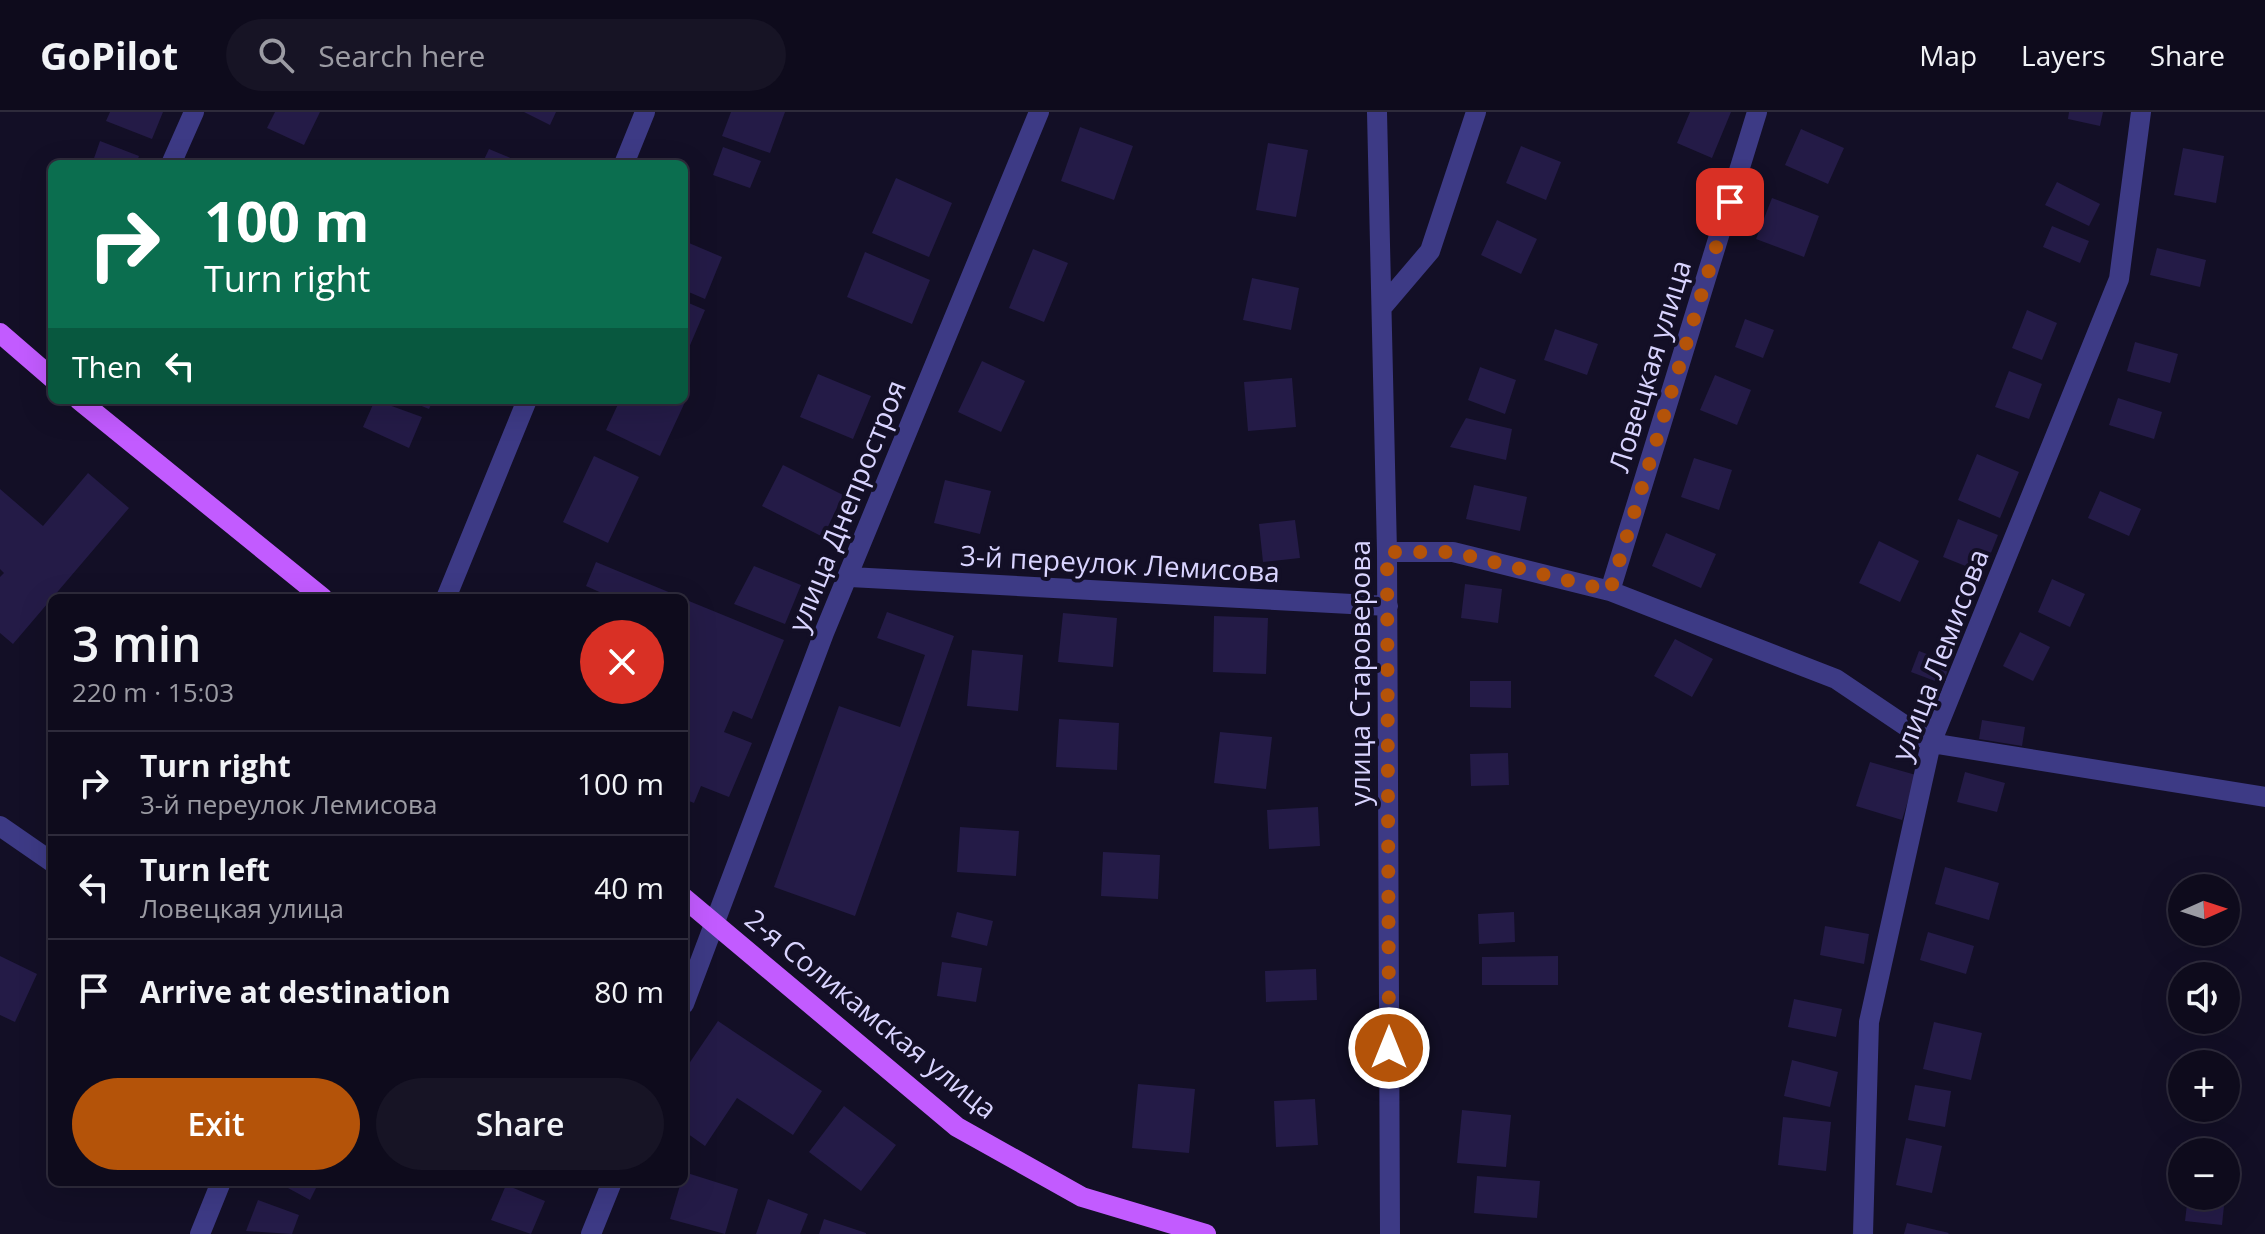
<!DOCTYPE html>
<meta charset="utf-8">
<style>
:root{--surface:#0e0b1c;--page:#171425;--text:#f1f3f6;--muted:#9b9ba3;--line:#2e2b3b;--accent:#b45309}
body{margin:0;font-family:"Open Sans",sans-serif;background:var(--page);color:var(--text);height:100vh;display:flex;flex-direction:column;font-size:30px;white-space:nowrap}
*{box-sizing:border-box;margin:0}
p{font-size:26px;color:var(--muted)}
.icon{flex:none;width:44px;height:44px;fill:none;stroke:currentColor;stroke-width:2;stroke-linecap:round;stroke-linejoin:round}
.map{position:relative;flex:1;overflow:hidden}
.panel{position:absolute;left:48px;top:482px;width:640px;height:592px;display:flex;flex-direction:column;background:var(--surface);border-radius:12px;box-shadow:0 8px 32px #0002,0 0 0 2px var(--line)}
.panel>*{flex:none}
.hud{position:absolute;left:48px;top:48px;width:640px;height:244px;border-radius:12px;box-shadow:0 8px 32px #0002,0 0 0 2px var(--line);background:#0b6e4f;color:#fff;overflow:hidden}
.needle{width:52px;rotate:87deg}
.buttons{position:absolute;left:2168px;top:762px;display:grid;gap:16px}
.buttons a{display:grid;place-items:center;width:72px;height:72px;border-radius:50%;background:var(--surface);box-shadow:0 8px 32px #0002,0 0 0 2px var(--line);font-size:40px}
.pin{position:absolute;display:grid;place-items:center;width:68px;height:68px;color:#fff;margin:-34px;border-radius:16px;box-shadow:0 4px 12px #0006}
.me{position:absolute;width:88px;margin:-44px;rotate:0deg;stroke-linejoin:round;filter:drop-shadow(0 0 6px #0008)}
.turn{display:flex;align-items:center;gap:28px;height:168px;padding:0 24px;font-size:36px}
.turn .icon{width:104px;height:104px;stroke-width:2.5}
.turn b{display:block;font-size:56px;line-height:68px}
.then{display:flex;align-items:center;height:76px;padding:0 24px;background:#0003;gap:16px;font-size:30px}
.round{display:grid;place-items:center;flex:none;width:84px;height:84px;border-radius:42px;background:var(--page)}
.overview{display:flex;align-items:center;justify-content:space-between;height:136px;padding:0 24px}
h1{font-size:48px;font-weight:600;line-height:60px}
.primary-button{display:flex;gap:16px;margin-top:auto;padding:16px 24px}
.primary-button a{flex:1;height:92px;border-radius:48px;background:var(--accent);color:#fff;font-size:32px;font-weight:600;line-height:92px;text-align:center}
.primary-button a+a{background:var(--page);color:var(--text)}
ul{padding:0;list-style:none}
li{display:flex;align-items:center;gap:24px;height:104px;padding:0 24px;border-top:2px solid var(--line)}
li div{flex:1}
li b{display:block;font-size:30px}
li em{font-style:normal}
header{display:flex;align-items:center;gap:48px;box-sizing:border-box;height:112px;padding:0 40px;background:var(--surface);border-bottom:2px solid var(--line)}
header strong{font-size:38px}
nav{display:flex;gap:44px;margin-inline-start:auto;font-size:28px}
.search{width:560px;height:72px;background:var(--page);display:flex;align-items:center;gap:20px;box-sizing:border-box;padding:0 28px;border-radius:44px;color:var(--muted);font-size:30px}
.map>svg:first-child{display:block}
.building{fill:#241b47}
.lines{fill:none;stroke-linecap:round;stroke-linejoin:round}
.minor{stroke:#3d3a85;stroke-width:20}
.major{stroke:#c25bff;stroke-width:20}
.route{stroke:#b45309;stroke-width:14;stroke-dasharray:0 25.2}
.labels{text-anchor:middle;stroke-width:8;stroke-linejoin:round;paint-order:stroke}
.street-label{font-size:28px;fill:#d9d4ff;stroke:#130f26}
</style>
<header>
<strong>GoPilot</strong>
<div class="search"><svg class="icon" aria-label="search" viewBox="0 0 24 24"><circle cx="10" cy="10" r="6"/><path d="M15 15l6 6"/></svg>Search here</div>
<nav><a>Map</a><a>Layers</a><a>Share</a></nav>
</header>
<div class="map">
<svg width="2265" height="1122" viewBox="0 0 2265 1122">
<rect width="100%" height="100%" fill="#130f26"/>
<path class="building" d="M 110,0 L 163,0 L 152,27 L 106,9 Z
M 275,0 L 320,0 L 304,33 L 267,16 Z
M 524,0 L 556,0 L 550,13 Z
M 731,0 L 785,0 L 770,41 L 722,24 Z
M 1690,0 L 1731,0 L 1712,46 L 1677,31 Z
M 2069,0 L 2103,0 L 2100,14 L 2068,7 Z
M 1080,15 L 1133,34 L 1114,88 L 1061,69 Z
M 1801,17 L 1844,36 L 1828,72 L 1785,53 Z
M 100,29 L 139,44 L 136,52 L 92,52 Z
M 1268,31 L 1308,38 L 1296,105 L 1256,98 Z
M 1521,34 L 1561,50 L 1546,88 L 1506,71 Z
M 723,35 L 761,49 L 750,76 L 713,63 Z
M 2183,36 L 2224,44 L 2216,91 L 2174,83 Z
M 489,37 L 525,52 L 482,52 Z
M 896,66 L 952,91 L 929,145 L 872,121 Z
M 2057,70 L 2100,92 L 2089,114 L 2045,93 Z
M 1772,86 L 1819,104 L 1804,145 L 1756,127 Z
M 1497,108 L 1537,127 L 1521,162 L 1481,143 Z
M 2052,114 L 2089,129 L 2080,151 L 2043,135 Z
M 689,131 L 722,145 L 705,187 L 684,178 L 684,143 Z
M 2157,136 L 2206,148 L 2200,175 L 2150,163 Z
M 1033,137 L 1068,151 L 1044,210 L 1009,196 Z
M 865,140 L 930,168 L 912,212 L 847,185 Z
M 1252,166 L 1299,176 L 1291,218 L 1243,208 Z
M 684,189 L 705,198 L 688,238 L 684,236 Z
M 2027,198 L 2057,211 L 2042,248 L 2012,236 Z
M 1745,207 L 1774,218 L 1763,246 L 1735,235 Z
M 1555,217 L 1598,232 L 1587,263 L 1544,248 Z
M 2135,230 L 2178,242 L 2170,271 L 2127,259 Z
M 982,249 L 1025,269 L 1001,320 L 958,300 Z
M 1480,255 L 1516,268 L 1505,302 L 1468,288 Z
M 2009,259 L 2042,272 L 2029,307 L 1995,295 Z
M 818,262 L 871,284 L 853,327 L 800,305 Z
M 1715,263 L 1751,278 L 1737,313 L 1700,298 Z
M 1292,266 L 1296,315 L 1248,319 L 1244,270 Z
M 2118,286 L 2162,300 L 2154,327 L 2109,313 Z
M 375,288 L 422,305 L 409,336 L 363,315 Z
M 407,288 L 433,288 L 429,297 Z
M 620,288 L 685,290 L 660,344 L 606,318 Z
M 1466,306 L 1512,317 L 1506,348 L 1450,335 Z
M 1977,342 L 2019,360 L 2000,406 L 1958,388 Z
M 594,344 L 639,365 L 608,431 L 563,410 Z
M 1694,346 L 1732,358 L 1719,398 L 1681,385 Z
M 783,353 L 843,383 L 823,425 L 762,394 Z
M 88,361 L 129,396 L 13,532 L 0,521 L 0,465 L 4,461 L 0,457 L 0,377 L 43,414 Z
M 945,368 L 991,379 L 980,422 L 934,411 Z
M 1474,373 L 1527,385 L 1520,419 L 1466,407 Z
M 2100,379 L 2141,397 L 2129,424 L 2088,406 Z
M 1958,407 L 1998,423 L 1983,461 L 1943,445 Z
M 1295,408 L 1300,446 L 1263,450 L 1259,412 Z
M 1666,421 L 1716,442 L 1701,476 L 1652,454 Z
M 1879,429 L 1919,449 L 1900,490 L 1859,471 Z
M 596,450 L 683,486 L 613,486 L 586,474 Z
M 754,454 L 801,473 L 785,512 L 734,492 Z
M 2052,467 L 2085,482 L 2070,515 L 2038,500 Z
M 1465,472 L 1502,477 L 1498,511 L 1461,506 Z
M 684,487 L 784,528 L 752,607 L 733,599 L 724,620 L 752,631 L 729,685 L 701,674 L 694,691 L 684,687 Z
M 887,500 L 954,524 L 855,804 L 774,775 L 839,594 L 900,615 L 925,543 L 877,526 Z
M 1063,501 L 1117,506 L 1113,555 L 1058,550 Z
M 1214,504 L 1268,506 L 1266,562 L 1213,560 Z
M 2020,520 L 2050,535 L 2033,569 L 2003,554 Z
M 1675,527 L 1713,547 L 1692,585 L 1654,564 Z
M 972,538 L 1023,543 L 1018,599 L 967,594 Z
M 1919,539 L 1950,551 L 1943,572 L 1911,560 Z
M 1470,569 L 1511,569 L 1511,596 L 1470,595 Z
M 1059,607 L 1119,611 L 1117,658 L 1056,655 Z
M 1982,608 L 2025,615 L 2022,634 L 1979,627 Z
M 1220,620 L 1272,625 L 1266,677 L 1214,671 Z
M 1508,641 L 1509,673 L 1471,674 L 1470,642 Z
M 1870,650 L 1916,663 L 1902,708 L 1856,694 Z
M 1965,660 L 2005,671 L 1997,700 L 1957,690 Z
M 1318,695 L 1320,734 L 1269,737 L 1267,698 Z
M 960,715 L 1019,719 L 1016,764 L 957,760 Z
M 1103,740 L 1160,743 L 1158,787 L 1101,784 Z
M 1945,755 L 1999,771 L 1989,808 L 1935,792 Z
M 957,800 L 993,809 L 987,834 L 951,825 Z
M 1514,800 L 1515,830 L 1479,832 L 1478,802 Z
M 1825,814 L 1869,822 L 1864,852 L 1820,843 Z
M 1928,820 L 1974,834 L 1966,862 L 1920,848 Z
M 0,844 L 37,862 L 15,910 L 0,903 Z
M 1558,844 L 1558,873 L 1482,873 L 1482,845 Z
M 942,850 L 982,856 L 976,890 L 937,884 Z
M 1316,857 L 1317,888 L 1266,890 L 1265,859 Z
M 1794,887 L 1842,897 L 1836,925 L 1788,915 Z
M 718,909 L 822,979 L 793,1023 L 737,986 L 705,1034 L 684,1019 L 684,959 Z
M 1934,910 L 1982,921 L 1971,968 L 1923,957 Z
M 1792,948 L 1838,960 L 1830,995 L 1784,984 Z
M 1138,972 L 1195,977 L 1189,1041 L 1132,1036 Z
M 1915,973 L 1951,979 L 1945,1015 L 1908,1008 Z
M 1315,987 L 1318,1033 L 1276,1035 L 1274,989 Z
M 844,994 L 896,1033 L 861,1079 L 809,1040 Z
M 1462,998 L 1511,1003 L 1506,1055 L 1457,1051 Z
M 1783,1005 L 1831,1010 L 1826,1059 L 1778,1053 Z
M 1906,1026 L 1942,1034 L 1932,1081 L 1896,1073 Z
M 684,1060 L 738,1077 L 725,1122 L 670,1107 Z
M 1477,1064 L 1540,1069 L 1537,1106 L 1474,1101 Z
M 277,1070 L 319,1070 L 310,1088 Z
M 506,1073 L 545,1089 L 531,1122 L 491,1108 Z
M 2188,1084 L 2225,1084 L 2222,1113 L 2185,1109 Z
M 768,1087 L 808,1102 L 800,1122 L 756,1122 Z
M 258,1088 L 299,1103 L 292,1122 L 246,1119 Z
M 824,1107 L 866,1121 L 866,1122 L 819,1122 Z
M 1907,1111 L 1949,1121 L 1948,1122 L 1904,1122 Z"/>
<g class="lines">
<path class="minor" d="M 1377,0 L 1387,440 L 1390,1122
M 171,52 L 194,0
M 624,52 L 645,0
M 1384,193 L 1430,139 L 1476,0
M 1387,440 L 1453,440 L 1610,479 L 1836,567 L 1931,631 L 2265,685
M 850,465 L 1388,494
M 1610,479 L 1757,0
M 446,486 L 527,288
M 0,714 L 52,750
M 684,892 L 824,521 L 1039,0
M 200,1122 L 221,1070
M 591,1122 L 612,1070
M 1863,1122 L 1869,910 L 1931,631 L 2119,167 L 2141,0"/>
<path class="major" d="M 0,221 L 52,266
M 79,288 L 323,486
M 684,786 L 957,1015 L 1082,1085 L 1206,1122"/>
</g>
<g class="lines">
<path class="route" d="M 1389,936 L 1387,440 L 1453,440 L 1610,479 L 1730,90"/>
</g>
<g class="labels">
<g class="street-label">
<text transform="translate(1650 254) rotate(-73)" y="10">Ловецкая улица</text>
<text transform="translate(847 394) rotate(-68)" y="10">улица Днепростроя</text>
<text transform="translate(1120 452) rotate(3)" y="10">3-й переулок Лемисова</text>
<text transform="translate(1940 543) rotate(-69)" y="10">улица Лемисова</text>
<text transform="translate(1360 561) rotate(-90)" y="10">улица Староверова</text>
<text transform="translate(871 902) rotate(39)" y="10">2-я Соликамская улица</text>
</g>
</g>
</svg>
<div class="buttons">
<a><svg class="needle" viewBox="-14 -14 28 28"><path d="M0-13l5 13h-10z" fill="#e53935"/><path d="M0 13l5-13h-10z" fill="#9b9ba3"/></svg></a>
<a><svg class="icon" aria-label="sound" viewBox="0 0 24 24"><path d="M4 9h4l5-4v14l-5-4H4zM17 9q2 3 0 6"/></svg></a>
<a>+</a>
<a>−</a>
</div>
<div class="pin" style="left:1730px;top:90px;background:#d93025"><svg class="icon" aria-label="arrive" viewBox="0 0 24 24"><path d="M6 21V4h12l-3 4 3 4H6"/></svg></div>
<svg class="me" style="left:1389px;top:936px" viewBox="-20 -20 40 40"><circle r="17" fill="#b45309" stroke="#fff" stroke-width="3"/><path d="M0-11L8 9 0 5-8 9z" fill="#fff"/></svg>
<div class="hud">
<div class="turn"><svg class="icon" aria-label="right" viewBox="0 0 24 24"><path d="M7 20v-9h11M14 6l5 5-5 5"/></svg><div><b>100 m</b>Turn right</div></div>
<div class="then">Then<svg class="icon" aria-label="left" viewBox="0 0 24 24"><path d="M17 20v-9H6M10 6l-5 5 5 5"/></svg></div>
</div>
<section class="panel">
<div class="overview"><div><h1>3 min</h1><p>220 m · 15:03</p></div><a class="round" style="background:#d93025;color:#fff"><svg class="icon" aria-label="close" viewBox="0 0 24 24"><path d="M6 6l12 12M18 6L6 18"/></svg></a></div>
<ul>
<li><svg class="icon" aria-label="right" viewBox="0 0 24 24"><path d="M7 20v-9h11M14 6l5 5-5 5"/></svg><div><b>Turn right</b><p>3-й переулок Лемисова</p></div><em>100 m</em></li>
<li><svg class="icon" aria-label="left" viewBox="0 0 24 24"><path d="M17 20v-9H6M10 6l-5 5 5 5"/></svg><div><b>Turn left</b><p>Ловецкая улица</p></div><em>40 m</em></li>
<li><svg class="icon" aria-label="arrive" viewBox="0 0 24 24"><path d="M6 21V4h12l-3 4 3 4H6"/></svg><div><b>Arrive at destination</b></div><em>80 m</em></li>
</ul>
<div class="primary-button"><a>Exit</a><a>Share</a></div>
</section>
</div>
